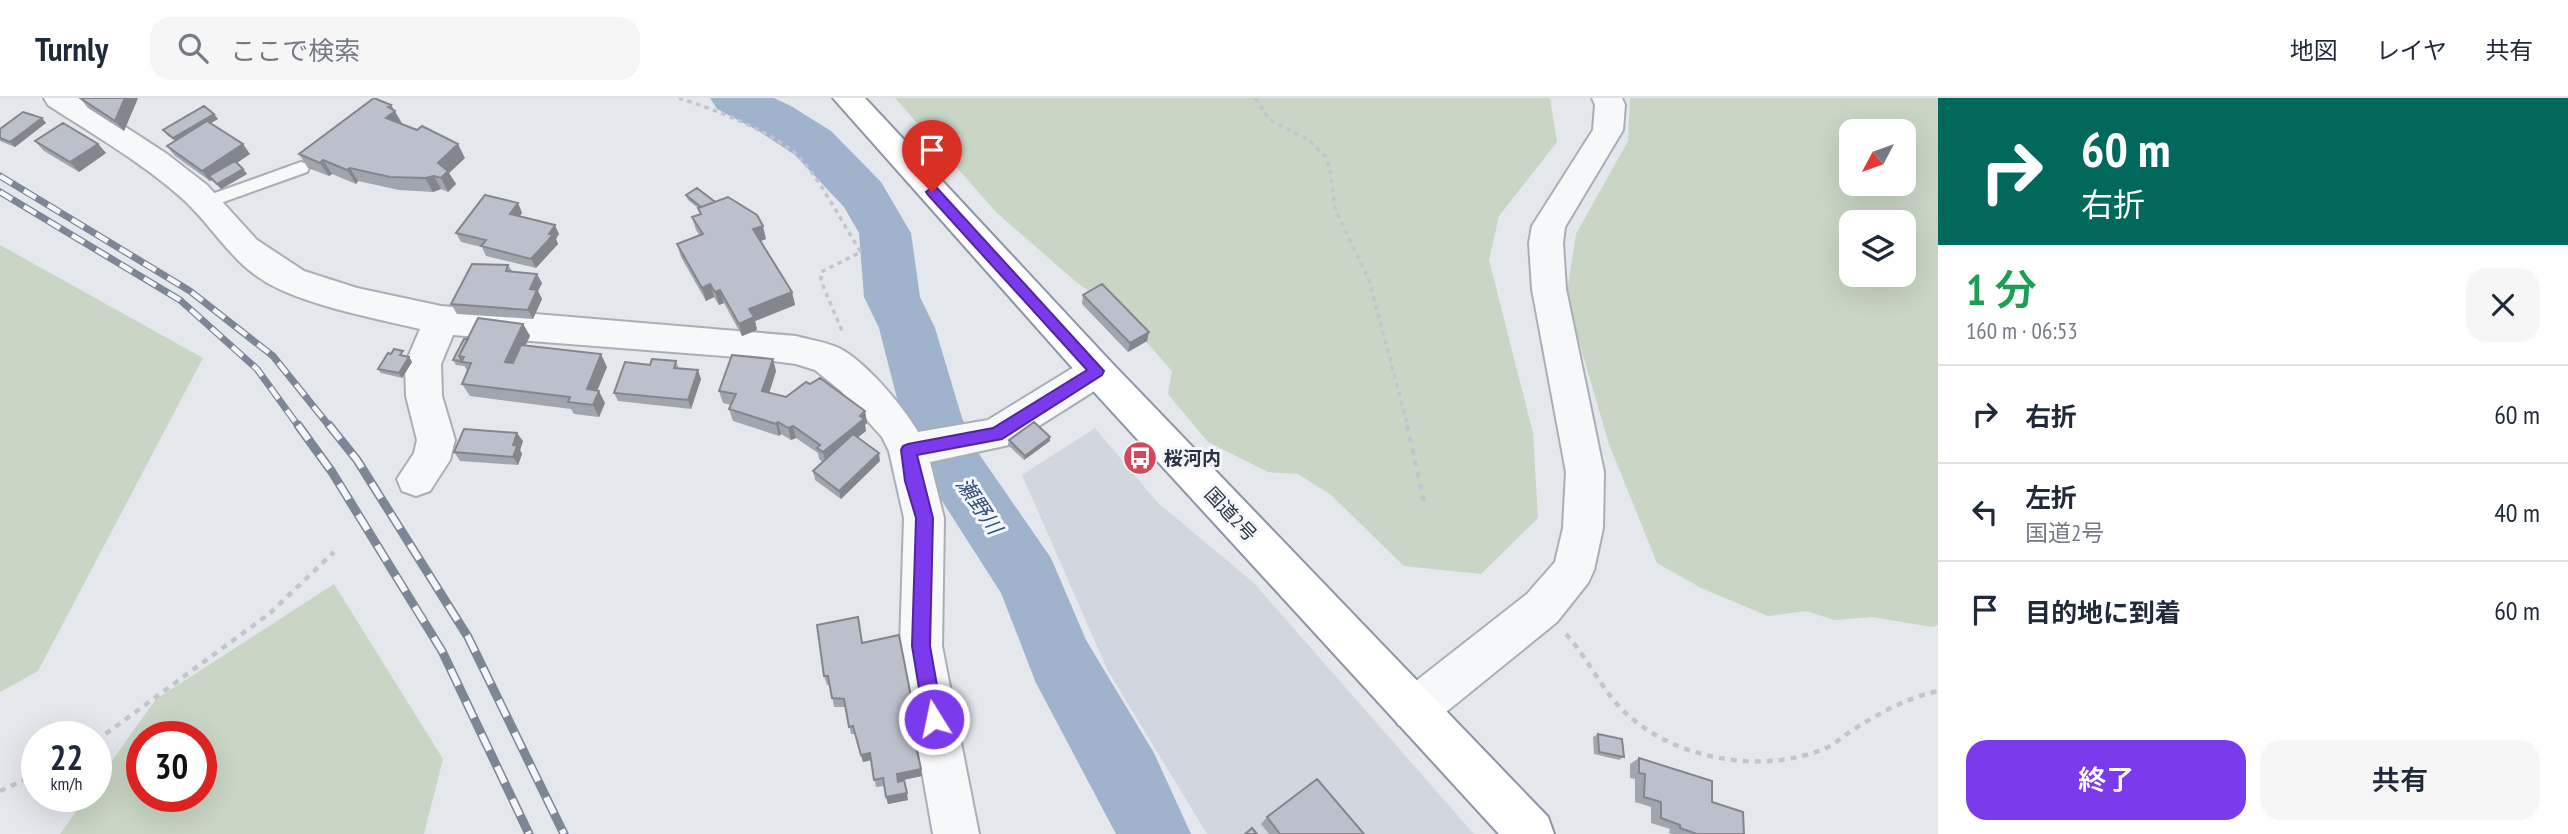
<!DOCTYPE html>
<html lang="ja">
<meta charset="utf-8">
<style>
:root{--surface:#fff;--page:#f6f6f7;--text:#1f2937;--muted:#747a83;--line:#e0e1e3;--accent:#7c3aed}
body{margin:0;font-family:"PT Sans Narrow","Noto Sans JP",sans-serif;background:var(--page);color:var(--text);height:100vh;display:flex;flex-direction:column;font-size:26px;white-space:nowrap}
*{box-sizing:border-box;margin:0}
p{font-size:23px;color:var(--muted)}
.icon{flex:none;width:38px;height:38px;fill:none;stroke:currentColor;stroke-width:2;stroke-linecap:round;stroke-linejoin:round}
.map{position:relative;flex:1;overflow:hidden}
.side{display:flex;flex-direction:column;background:var(--surface);width:630px}
.side>*{flex:none}
.banner{background:#00695c;color:#fff;overflow:hidden}
.needle{width:46px;rotate:229deg}
.buttons{position:absolute;left:1839px;top:21px;display:grid;gap:14px}
.buttons a{display:grid;place-items:center;width:77px;height:77px;border-radius:14px;background:var(--surface);box-shadow:0 7px 28px #0002;font-size:35px}
.speed{position:absolute;left:21px;top:623px;display:flex;gap:14px;font-size:35px;font-weight:700;text-align:center}
.speed>*{display:grid;place-content:center;width:91px;height:91px;border-radius:50%;background:var(--surface);box-shadow:0 7px 28px #0002;line-height:1}
.speed small{font-size:18px;font-weight:400}
.speed .limit{border:10px solid #d22;background:#fff;color:#111}
.pin{position:absolute;display:grid;place-items:center;width:60px;height:60px;color:#fff;margin:-72px -30px;border-radius:50% 50% 50% 0;rotate:-45deg;box-shadow:0 0 7px #0007}
.pin .icon{rotate:45deg}
.me{position:absolute;width:77px;margin:-38px;rotate:350deg;stroke-linejoin:round;filter:drop-shadow(0 0 5px #0008)}
.turn{display:flex;align-items:center;gap:24px;height:147px;padding:0 28px;font-size:32px}
.turn .icon{width:91px;height:91px;stroke-width:2.5}
.turn b{display:block;font-size:49px;line-height:60px}
.round{display:grid;place-items:center;flex:none;width:74px;height:74px;border-radius:21px;background:var(--page)}
.head{display:flex;align-items:center;justify-content:space-between;height:119px;padding:0 28px}
h1{font-size:42px;font-weight:600;line-height:52px;color:#1e9e55}
.action{display:flex;gap:14px;margin-top:auto;padding:14px 28px}
.action a{flex:1;height:80px;border-radius:21px;background:var(--accent);color:#fff;font-size:28px;font-weight:600;line-height:80px;text-align:center}
.action a+a{background:var(--page);color:var(--text)}
ul{padding:0;list-style:none}
li{display:flex;align-items:center;gap:21px;height:98px;padding:0 28px;border-top:2px solid var(--line)}
li div{flex:1}
li b{display:block;font-size:26px}
li em{font-style:normal}
header{display:flex;align-items:center;gap:42px;box-sizing:border-box;height:98px;padding:0 35px;background:var(--surface);border-bottom:2px solid var(--line)}
header strong{font-size:33px}
nav{display:flex;gap:38px;margin-inline-start:auto;font-size:24px}
.search{width:490px;height:63px;background:var(--page);display:flex;align-items:center;gap:18px;box-sizing:border-box;padding:0 24px;border-radius:21px;color:var(--muted);font-size:26px}
main{display:flex;flex:1;min-height:0}
.map>svg:first-child{display:block}
.built{fill:#d2d6de}
.green{fill:#c9d6c5;fill-rule:evenodd}
.lines{fill:none;stroke-linecap:round;stroke-linejoin:round}
.river{fill:#9fb4cc;fill-rule:evenodd}
.service-casing{stroke:#a9aeb7;stroke-width:4}
.minor-casing{stroke:#a9aeb7;stroke-width:4}
.tertiary-casing{stroke:#a9aeb7;stroke-width:4}
.trunk-casing{stroke:#8b94a3;stroke-width:4}
.path-far1{stroke:#c2c5cb;stroke-width:3.5;stroke-dasharray:4.5 4.5;stroke-linecap:butt}
.path{stroke:#c2c5cb;stroke-width:4.5;stroke-dasharray:6 6;stroke-linecap:butt}
.service{fill:#f7f8fa;fill-rule:evenodd}
.minor{fill:#f7f8fa;fill-rule:evenodd}
.tertiary{fill:#f7f8fa;fill-rule:evenodd}
.trunk{fill:#fff;fill-rule:evenodd}
.rail-far1-casing{stroke:#7d8696;stroke-width:7}
.rail-casing{stroke:#7d8696;stroke-width:9}
.rail-far1{stroke:#f4f6f9;stroke-width:4.5;stroke-dasharray:14;stroke-linecap:butt}
.rail{stroke:#f4f6f9;stroke-width:6;stroke-dasharray:18;stroke-linecap:butt}
.wall{fill:#a1a5ae}
.shaded-wall{fill:#83868d}
.building{fill:#bbc0ca;stroke:#83868d;stroke-width:2}
.route{fill:#7c3aed;stroke:#51269a;stroke-width:2}
.labels{text-anchor:middle;stroke-width:6;stroke-linejoin:round;paint-order:stroke}
.poi-label{font-size:19px;font-weight:bold;fill:#2b3445;stroke:#f4f6f9;text-anchor:start}
.street-label{font-size:19px;fill:#2b3445;stroke:#f4f6f9}
.water-label{font-size:21px;font-style:italic;fill:#34527a;stroke:#f4f6f9}
</style>
<header>
<strong>Turnly</strong>
<div class="search"><svg class="icon" aria-label="search" viewBox="0 0 24 24"><circle cx="10" cy="10" r="6"/><path d="M15 15l6 6"/></svg>ここで検索</div>
<nav><a>地図</a><a>レイヤ</a><a>共有</a></nav>
</header>
<main>
<div class="map">
<svg width="1938" height="736" viewBox="0 0 1938 736">
<rect width="100%" height="100%" fill="#e4e7ec"/>
<path class="built" d="M 1095,330 L 1157,404 L 1253,484 L 1474,736 L 1207,736 L 1108,573 L 1022,377 Z"/>
<path class="green" d="M 895,0 L 1550,0 L 1557,44 L 1499,118 L 1489,162 L 1533,335 L 1538,420 L 1481,476 L 1404,468 L 1331,397 L 1298,376 L 1268,374 L 1208,344 L 1168,296 L 1172,273 L 1125,220 L 1075,183 L 997,115 Z
M 1630,0 L 1938,0 L 1938,527 L 1932,529 L 1872,519 L 1834,522 L 1806,513 L 1768,518 L 1701,490 L 1657,465 L 1609,346 L 1566,200 L 1576,136 L 1628,43 ZM 1852,33 L 1904,33 L 1904,86 L 1852,86 ZM 1852,124 L 1904,124 L 1904,177 L 1852,177 Z
M 0,147 L 203,260 L 38,573 L 0,594 Z
M 334,486 L 443,661 L 424,736 L 60,736 L 87,698 L 96,698 L 96,685 L 156,601 ZM 142,639 L 201,639 L 201,698 L 142,698 Z"/>
<g class="lines">
<path class="river" d="M 710,0 L 774,0 L 791,8 L 831,33 L 881,84 L 911,135 L 920,199 L 935,230 L 962,320 L 979,356 L 1051,460 L 1086,542 L 1154,655 L 1191,736 L 1116,736 L 1036,585 L 1001,495 L 935,392 L 902,320 L 879,230 L 864,199 L 859,135 L 844,109 L 795,57 L 757,32 L 717,11 Z"/>
<g class="service-casing">
<path id="service" d="M 301,64 L 307,66 L 309,70 L 307,74 L 204,111 L 196,105 L 198,101 Z"/>
</g>
<g class="minor-casing">
<path id="minor" d="M 44,0 L 81,0 L 167,56 L 207,87 L 257,142 L 304,173 L 357,190 L 441,208 L 796,238 C 810,242 826,244 839,250 C 866,264 903,308 918,334 L 988,322 L 1084,263 L 1097,258 L 1110,263 L 1115,273 L 1110,283 L 1009,347 L 930,364 L 944,420 L 942,548 L 979,736 L 933,736 L 900,548 L 904,420 L 889,353 L 882,339 L 841,293 L 815,272 L 796,266 L 750,260 L 453,237 L 441,266 L 442,298 L 455,342 L 450,362 L 430,393 L 416,398 L 402,393 L 397,381 L 414,355 L 417,342 L 406,298 L 405,266 L 420,231 C 374,220 324,211 281,192 C 234,171 218,134 184,102 C 143,65 94,37 48,7 Z"/>
</g>
<g class="tertiary-casing">
<path id="tertiary" d="M 1592,0 L 1622,0 L 1625,7 L 1623,32 L 1565,129 L 1563,145 L 1566,191 L 1604,374 L 1603,430 L 1594,472 L 1588,485 L 1557,524 L 1430,627 L 1414,633 L 1398,627 L 1392,612 L 1398,597 L 1527,496 L 1555,464 L 1563,430 L 1566,374 L 1532,191 L 1529,145 L 1532,128 L 1593,32 L 1595,7 Z"/>
</g>
<g class="trunk-casing">
<path id="trunk" d="M 833,0 L 865,0 L 1110,263 L 1548,719 L 1554,736 L 1499,736 L 1084,283 Z"/>
</g>
<path class="path-far1" d="M 679,0 C 713,11 780,36 803,63 C 825,90 842,125 861,154 L 821,174 L 821,183 L 842,233
M 1255,0 L 1270,22 L 1310,43 L 1326,59 L 1330,71 L 1335,111 L 1369,182 L 1408,329"/>
<path class="path" d="M 1407,327 L 1424,404
M 1566,536 C 1585,557 1598,584 1616,605 C 1664,660 1758,678 1824,651 C 1834,647 1842,639 1851,633 C 1878,616 1906,600 1938,593
M 96,643 L 269,516 L 334,454
M 0,693 L 37,676"/>
<use href="#service" class="service"/>
<use href="#minor" class="minor"/>
<use href="#tertiary" class="tertiary"/>
<use href="#trunk" class="trunk"/>
<g class="rail-far1-casing">
<path id="rail-far1" d="M 0,78 L 190,193 L 273,258 L 330,329
M 0,94 L 180,202 L 257,271 L 299,329"/>
</g>
<g class="rail-casing">
<path id="rail" d="M 298,327 L 332,374 L 442,553 L 529,736
M 329,327 L 357,362 L 468,539 L 564,736"/>
</g>
<use href="#rail-far1" class="rail-far1"/>
<use href="#rail" class="rail"/>
</g>
<path class="wall" d="M 80,0 L 138,0 L 124,33 L 88,10 Z
M 391,7 L 403,27 L 465,60 L 449,75 L 456,86 L 448,94 L 441,91 L 433,94 L 399,92 L 358,83 L 356,86 L 332,76 L 329,78 L 308,70 L 299,56 Z
M 214,16 L 218,21 L 211,25 L 250,56 L 237,65 L 247,76 L 221,91 L 212,82 L 210,83 L 175,58 L 167,48 L 175,43 L 167,37 L 163,32 Z
M 42,20 L 46,25 L 15,49 L 0,43 L 0,31 Z
M 35,43 L 98,46 L 106,55 L 79,74 L 44,53 Z
M 686,97 L 766,141 L 760,143 L 792,194 L 795,207 L 755,223 L 757,232 L 742,238 L 724,205 L 719,207 L 714,199 L 706,203 L 681,159 L 677,146 L 699,137 L 696,132 L 692,119 L 700,116 L 698,110 L 688,102 Z
M 518,105 L 522,115 L 520,118 L 559,136 L 556,141 L 558,146 L 536,170 L 486,158 L 482,149 L 461,144 L 456,135 Z
M 508,167 L 512,173 L 542,185 L 538,193 L 542,201 L 533,221 L 457,216 L 451,206 Z
M 1083,197 L 1149,234 L 1147,243 L 1128,254 L 1082,206 Z
M 523,226 L 530,238 L 525,247 L 607,269 L 597,292 L 605,305 L 599,319 L 574,316 L 571,311 L 470,298 L 462,286 L 468,273 L 464,268 L 456,267 L 453,262 L 468,241 Z
M 407,257 L 406,258 L 409,259 L 412,264 L 402,280 L 381,275 L 378,271 Z
M 676,263 L 679,271 L 701,281 L 691,311 L 618,303 L 614,295 L 650,267 Z
M 776,273 L 769,295 L 786,299 L 865,313 L 867,325 L 865,327 L 866,333 L 857,339 L 880,363 L 841,401 L 815,382 L 813,373 L 823,364 L 819,361 L 818,355 L 796,340 L 791,342 L 781,336 L 779,338 L 733,323 L 729,311 L 731,307 L 723,305 L 719,293 Z
M 1009,342 L 1050,343 L 1024,362 L 1008,347 Z
M 523,343 L 520,352 L 522,356 L 518,367 L 460,363 L 454,354 Z
M 899,537 L 914,621 L 922,650 L 917,652 L 922,678 L 898,683 L 908,702 L 888,706 L 884,688 L 876,689 L 871,662 L 863,664 L 855,636 L 851,636 L 846,609 L 834,609 L 830,587 L 827,587 L 824,578 L 863,544 Z
M 1598,636 L 1624,659 L 1619,662 L 1594,656 L 1593,639 Z
M 1639,660 L 1712,704 L 1744,736 L 1673,736 L 1669,735 L 1670,731 L 1651,725 L 1651,709 L 1635,704 L 1635,681 L 1630,680 L 1630,666 Z
M 1267,719 L 1364,736 L 1269,736 L 1261,726 Z"/>
<path class="shaded-wall" d="M 125,0 L 138,0 L 124,33 L 115,23 Z
M 391,7 L 403,27 L 386,20 L 388,9 Z
M 214,16 L 218,21 L 177,45 L 173,40 Z
M 42,20 L 46,25 L 15,49 L 10,44 Z
M 98,46 L 106,55 L 79,74 L 70,64 Z
M 243,46 L 250,56 L 212,81 L 209,78 L 212,82 L 210,83 L 202,73 Z
M 458,46 L 465,60 L 449,75 L 456,86 L 448,94 L 441,80 L 438,65 Z
M 323,62 L 332,76 L 329,78 L 320,65 Z
M 350,70 L 358,83 L 356,86 L 347,72 Z
M 243,71 L 247,76 L 221,91 L 217,86 Z
M 434,78 L 441,91 L 433,94 L 425,80 Z
M 518,105 L 522,115 L 514,125 L 510,116 Z
M 555,127 L 559,136 L 556,141 L 558,146 L 536,170 L 531,161 Z
M 763,128 L 766,141 L 756,145 L 753,131 Z
M 537,176 L 542,185 L 538,193 L 542,201 L 533,221 L 528,212 L 530,191 Z
M 710,186 L 714,199 L 706,203 L 702,190 Z
M 720,192 L 724,205 L 719,207 L 715,194 Z
M 792,194 L 795,207 L 755,223 L 757,232 L 742,238 L 739,226 L 749,211 Z
M 523,226 L 530,238 L 512,276 L 505,264 Z
M 1149,234 L 1147,243 L 1128,254 L 1130,245 Z
M 601,256 L 607,269 L 593,303 L 587,291 Z
M 409,259 L 412,264 L 402,280 L 399,275 Z
M 773,261 L 776,273 L 766,305 L 762,293 Z
M 698,272 L 701,281 L 691,311 L 688,302 Z
M 599,293 L 605,305 L 599,319 L 593,307 Z
M 865,313 L 867,325 L 865,327 L 866,333 L 826,365 L 823,354 Z
M 778,324 L 781,336 L 779,338 L 776,326 Z
M 793,328 L 796,340 L 791,342 L 788,330 Z
M 517,335 L 523,343 L 520,352 L 522,356 L 518,367 L 513,359 L 513,347 Z
M 1050,339 L 1050,343 L 1024,362 L 1025,358 Z
M 879,355 L 880,363 L 841,401 L 839,393 Z
M 921,643 L 922,650 L 916,652 L 915,644 Z
M 870,655 L 872,662 L 863,664 L 861,657 Z
M 921,671 L 922,678 L 898,683 L 897,676 Z
M 907,695 L 908,702 L 888,706 L 886,699 Z"/>
<path class="building" d="M 80,0 L 125,0 L 115,23 Z
M 374,0 L 391,7 L 388,9 L 395,13 L 386,20 L 417,32 L 422,28 L 458,46 L 438,65 L 448,73 L 441,80 L 434,78 L 425,80 L 390,79 L 350,70 L 347,72 L 323,62 L 320,65 L 299,56 Z
M 204,8 L 214,16 L 173,40 L 163,32 Z
M 23,14 L 42,20 L 10,44 L 0,40 L 0,31 Z
M 207,23 L 243,46 L 202,73 L 167,48 Z
M 63,25 L 98,46 L 70,64 L 35,43 Z
M 235,63 L 243,71 L 217,86 L 209,78 Z
M 697,90 L 715,104 L 701,109 L 686,97 Z
M 485,97 L 518,105 L 510,116 L 555,127 L 549,136 L 553,137 L 531,161 L 481,148 L 486,142 L 456,135 Z
M 728,99 L 757,117 L 763,128 L 753,131 L 792,194 L 749,211 L 754,219 L 739,226 L 720,192 L 715,194 L 710,186 L 702,190 L 677,146 L 703,136 L 692,119 L 701,116 L 698,110 Z
M 472,166 L 508,167 L 506,173 L 537,176 L 530,191 L 537,192 L 528,212 L 451,206 Z
M 1102,186 L 1149,234 L 1130,245 L 1083,197 Z
M 478,220 L 523,226 L 505,264 L 513,265 L 521,247 L 601,256 L 587,291 L 599,293 L 593,307 L 568,304 L 570,299 L 462,286 L 471,265 L 461,264 L 464,259 L 459,258 Z
M 464,241 L 468,241 L 459,258 L 462,263 L 453,262 Z
M 394,251 L 403,253 L 400,257 L 409,259 L 399,275 L 378,271 L 388,255 L 391,256 Z
M 732,257 L 773,261 L 762,293 L 786,299 L 806,284 L 810,286 L 820,280 L 865,313 L 860,318 L 864,321 L 823,354 L 817,350 L 820,347 L 793,328 L 788,330 L 778,324 L 776,326 L 729,311 L 736,296 L 719,293 Z
M 652,261 L 676,263 L 674,270 L 698,272 L 688,302 L 614,295 L 625,264 L 650,267 Z
M 1034,324 L 1050,339 L 1025,358 L 1009,342 Z
M 464,331 L 517,335 L 513,347 L 517,348 L 513,359 L 454,354 Z
M 853,336 L 879,355 L 839,393 L 813,373 Z
M 858,519 L 862,545 L 899,537 L 914,614 L 911,615 L 912,621 L 917,620 L 921,643 L 915,644 L 921,671 L 897,676 L 898,684 L 904,682 L 907,695 L 886,699 L 883,680 L 874,682 L 870,655 L 861,657 L 853,628 L 849,629 L 844,601 L 832,600 L 828,578 L 824,578 L 817,527 Z
M 1598,636 L 1622,641 L 1624,659 L 1599,654 Z
M 1639,660 L 1712,683 L 1712,704 L 1743,714 L 1744,736 L 1697,736 L 1680,730 L 1680,727 L 1661,720 L 1661,704 L 1644,699 L 1645,676 L 1639,675 Z
M 1317,681 L 1364,736 L 1280,736 L 1267,719 Z
M 1252,730 L 1257,736 L 1245,736 Z"/>
<path class="route" d="M 932,89 L 937,90 L 1104,273 L 1102,277 L 1002,341 L 917,357 L 933,420 L 930,548 L 943,621 L 940,627 L 934,630 L 927,627 L 924,621 L 912,548 L 916,420 L 905,383 L 901,352 L 903,348 L 908,346 L 993,330 L 1087,272 L 928,97 L 926,94 Z"/>
<defs>
<g id="bus-disc" transform="scale(1.75)"><circle r="9.5" fill="#d1495b" stroke="#f4f6f9"/><path d="M-5-6H5V4H4V6H2V4H-2V6H-4V4H-5ZM-3.5-4V0h7V-4ZM-3.5 1.2v1.5H-2V1.2ZM2 1.2v1.5H3.5V1.2Z" fill="#fff"/></g>
</defs>
<g fill-rule="evenodd">
<use href="#bus-disc" x="1140" y="360"/>
</g>
<g class="labels">
<g class="poi-label">
<text x="1164" y="367">桜河内</text>
</g>
<g class="street-label">
<text transform="translate(1231 416) rotate(47)" y="7">国道2号</text>
</g>
<g class="water-label">
<text transform="translate(979 408) rotate(56)" y="7">瀬野川</text>
</g>
</g>
</svg>
<div class="buttons">
<a><svg class="needle" viewBox="-14 -14 28 28"><path d="M0-13l5 13h-10z" fill="#e53935"/><path d="M0 13l5-13h-10z" fill="#747a83"/></svg></a>
<a><svg class="icon" aria-label="layers" viewBox="0 0 24 24"><path d="M12 4l9 5-9 5-9-5zM3 14l9 5 9-5"/></svg></a>
</div>
<div class="speed"><div>22<small>km/h</small></div><div class="limit">30</div></div>
<div class="pin" style="left:932px;top:94px;background:#d93025"><svg class="icon" aria-label="arrive" viewBox="0 0 24 24"><path d="M6 21V4h12l-3 4 3 4H6"/></svg></div>
<svg class="me" style="left:934px;top:621px" viewBox="-20 -20 40 40"><circle r="17" fill="#7c3aed" stroke="#fff" stroke-width="3"/><path d="M0-11L8 9 0 5-8 9z" fill="#fff"/></svg>
</div>
<section class="side">
<div class="banner">
<div class="turn"><svg class="icon" aria-label="right" viewBox="0 0 24 24"><path d="M7 20v-9h11M14 6l5 5-5 5"/></svg><div><b>60 m</b>右折</div></div>
</div>
<div class="head"><div><h1>1 分</h1><p>160 m · 06:53</p></div><a class="round"><svg class="icon" aria-label="close" viewBox="0 0 24 24"><path d="M6 6l12 12M18 6L6 18"/></svg></a></div>
<ul>
<li><svg class="icon" aria-label="right" viewBox="0 0 24 24"><path d="M7 20v-9h11M14 6l5 5-5 5"/></svg><div><b>右折</b></div><em>60 m</em></li>
<li><svg class="icon" aria-label="left" viewBox="0 0 24 24"><path d="M17 20v-9H6M10 6l-5 5 5 5"/></svg><div><b>左折</b><p>国道2号</p></div><em>40 m</em></li>
<li><svg class="icon" aria-label="arrive" viewBox="0 0 24 24"><path d="M6 21V4h12l-3 4 3 4H6"/></svg><div><b>目的地に到着</b></div><em>60 m</em></li>
</ul>
<div class="action"><a>終了</a><a>共有</a></div>
</section>
</main>
